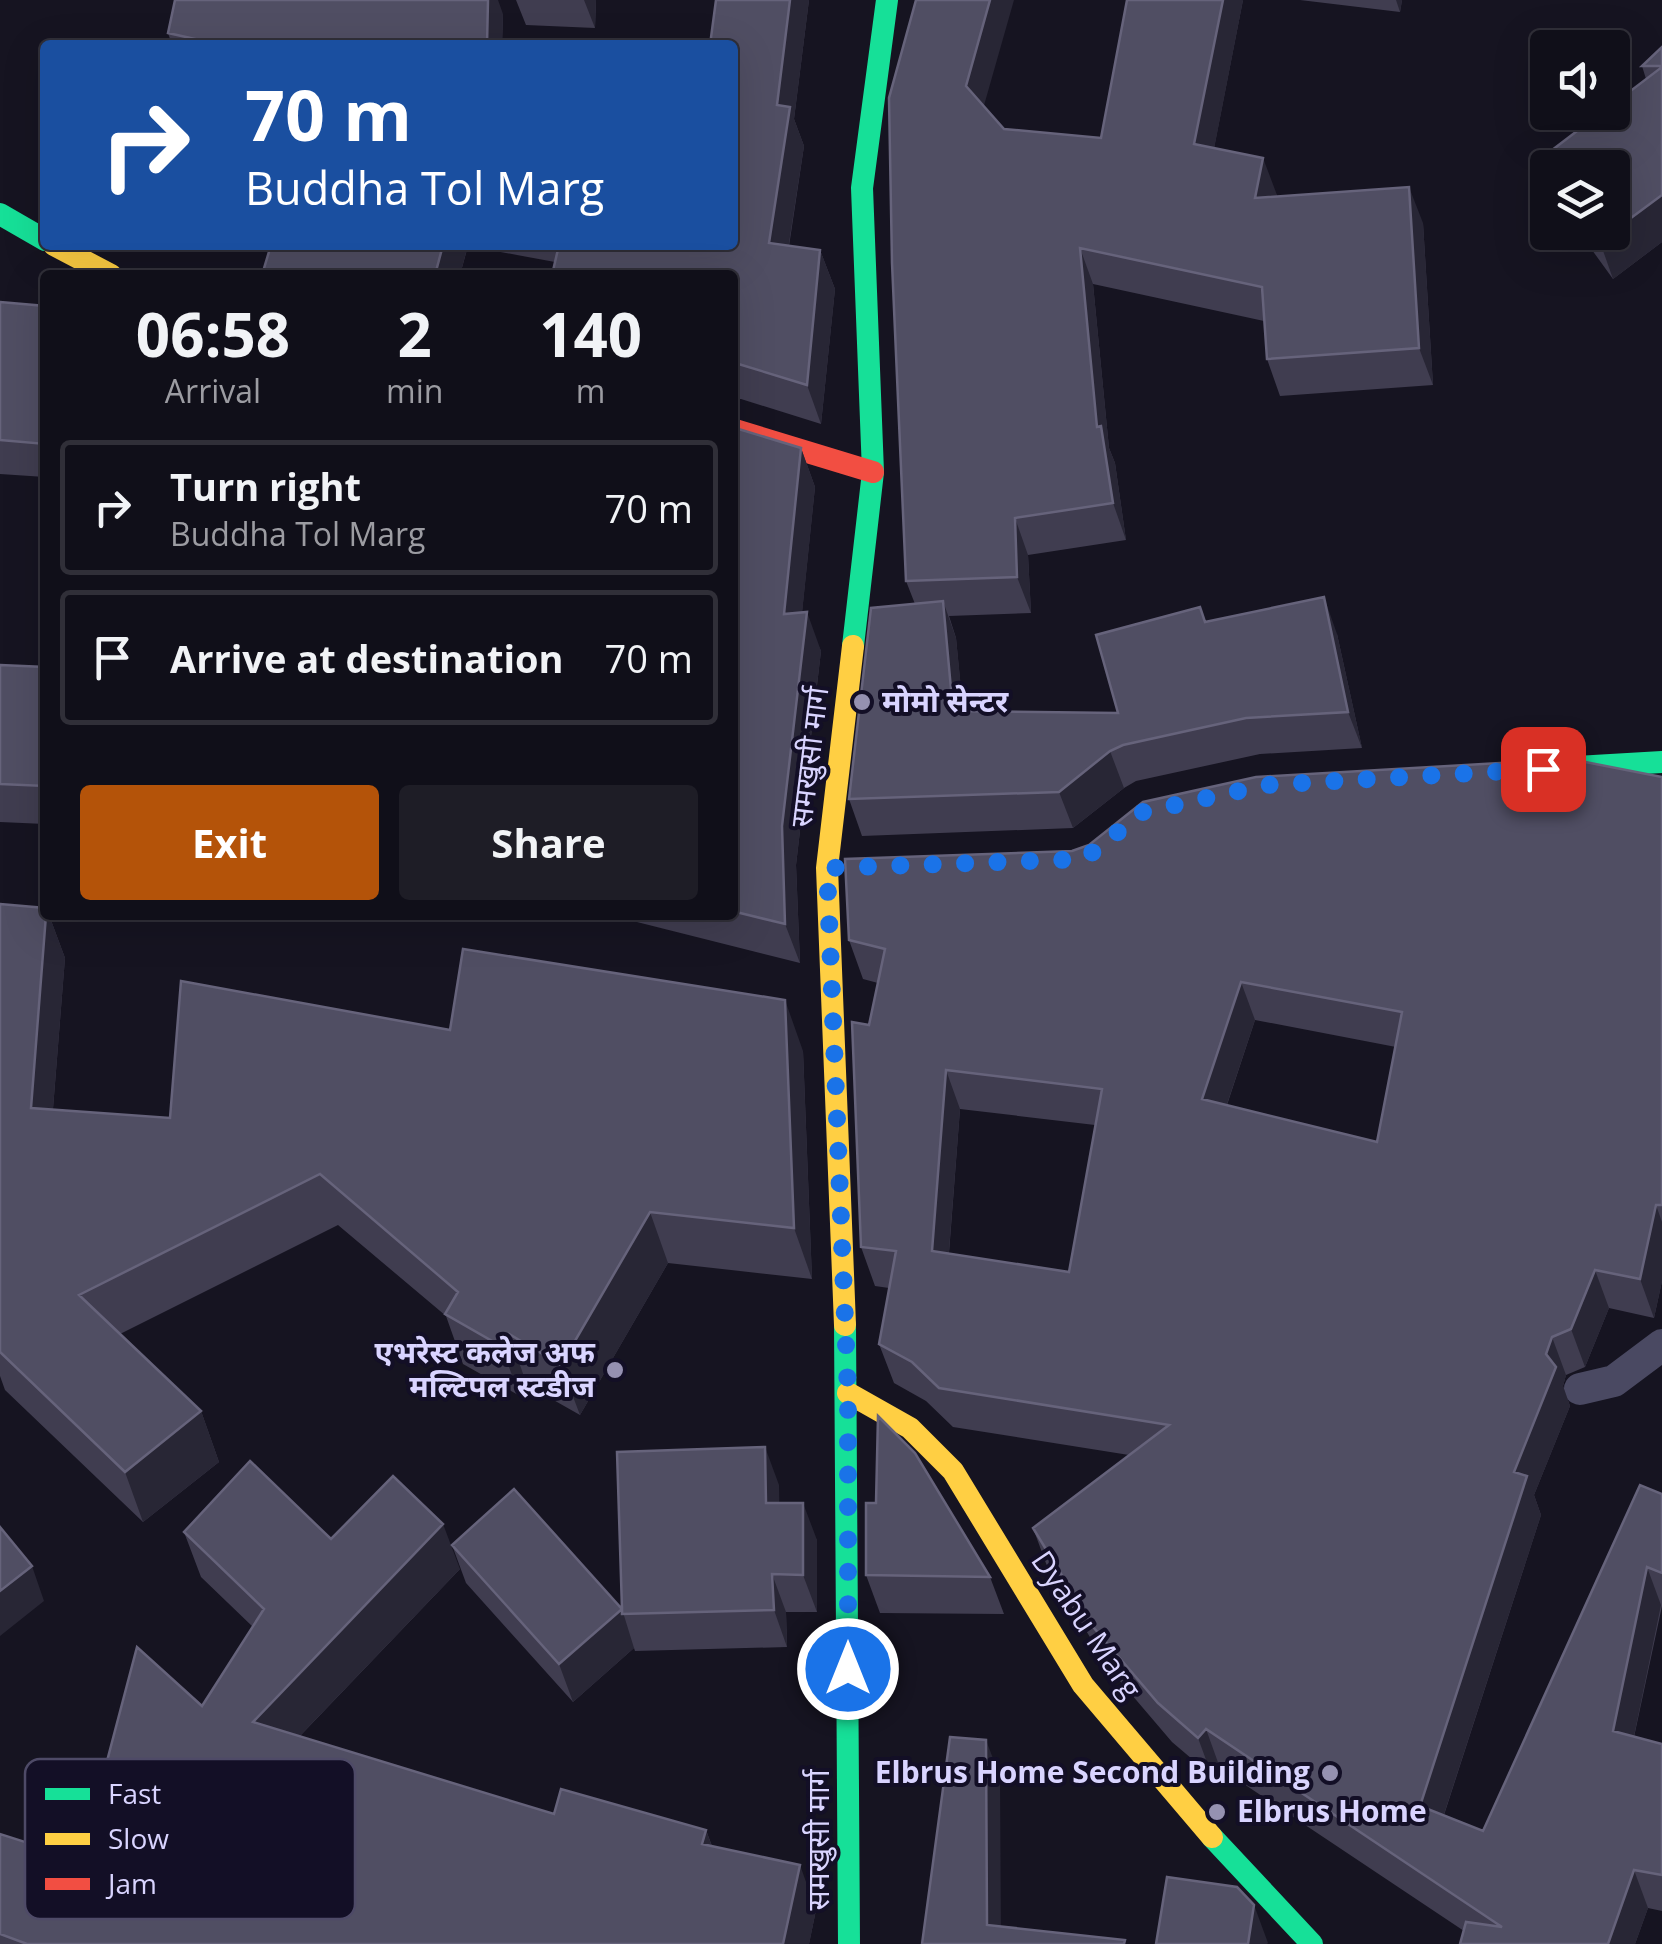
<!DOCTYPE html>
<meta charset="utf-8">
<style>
:root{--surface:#100f19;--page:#1e1d26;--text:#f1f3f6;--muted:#9c9ca2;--line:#302f38;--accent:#b45309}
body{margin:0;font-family:"Open Sans","Noto Sans Devanagari",sans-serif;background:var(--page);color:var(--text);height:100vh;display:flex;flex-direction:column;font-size:38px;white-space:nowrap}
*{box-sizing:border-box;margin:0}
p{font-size:32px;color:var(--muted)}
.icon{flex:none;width:55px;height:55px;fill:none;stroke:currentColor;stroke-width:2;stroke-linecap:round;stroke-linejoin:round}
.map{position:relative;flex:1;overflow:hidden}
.details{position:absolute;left:40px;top:270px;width:698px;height:650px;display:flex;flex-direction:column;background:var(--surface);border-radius:10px;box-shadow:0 10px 40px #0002,0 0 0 2px var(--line)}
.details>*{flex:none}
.guide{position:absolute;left:40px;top:40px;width:698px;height:210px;border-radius:10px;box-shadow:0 10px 40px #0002,0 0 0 2px var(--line);background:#1a4fa0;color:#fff;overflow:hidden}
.controls{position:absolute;left:1530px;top:30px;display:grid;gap:20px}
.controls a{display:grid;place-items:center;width:100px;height:100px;border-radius:10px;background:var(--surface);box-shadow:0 10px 40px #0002,0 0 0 2px var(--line);font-size:50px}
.pin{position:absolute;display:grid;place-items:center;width:85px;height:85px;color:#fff;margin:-42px;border-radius:20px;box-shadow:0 5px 15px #0006}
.me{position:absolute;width:110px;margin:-55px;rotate:0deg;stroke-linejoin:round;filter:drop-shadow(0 0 8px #0008)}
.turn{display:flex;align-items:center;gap:35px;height:210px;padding:0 40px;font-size:45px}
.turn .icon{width:130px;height:130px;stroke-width:2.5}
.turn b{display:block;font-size:70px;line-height:85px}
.eta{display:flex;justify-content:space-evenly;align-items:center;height:170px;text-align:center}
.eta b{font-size:60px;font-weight:700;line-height:70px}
.button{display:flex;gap:20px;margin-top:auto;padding:20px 40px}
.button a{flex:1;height:115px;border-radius:10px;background:var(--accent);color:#fff;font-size:40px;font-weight:700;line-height:115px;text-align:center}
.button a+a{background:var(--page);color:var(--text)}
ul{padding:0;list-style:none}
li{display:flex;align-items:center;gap:30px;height:135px;margin:0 20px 15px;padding:0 20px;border:5px solid var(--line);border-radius:10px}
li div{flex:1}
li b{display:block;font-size:38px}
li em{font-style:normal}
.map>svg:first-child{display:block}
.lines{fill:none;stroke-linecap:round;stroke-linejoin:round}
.lane{stroke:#4a4962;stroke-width:32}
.fast{stroke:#16e098;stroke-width:22}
.slow{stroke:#ffcf43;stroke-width:22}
.jam{stroke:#f24e42;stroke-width:22}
.wall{fill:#403d50;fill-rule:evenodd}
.shaded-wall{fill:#282635}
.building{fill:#504e63;stroke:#66637b;stroke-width:2.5;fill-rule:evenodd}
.route{stroke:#1a73e8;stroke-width:18;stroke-dasharray:0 32.4}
.poi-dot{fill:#9591b1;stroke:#130f26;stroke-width:4}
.labels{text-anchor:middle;stroke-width:8;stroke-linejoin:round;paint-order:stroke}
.poi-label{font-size:30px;font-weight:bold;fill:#d9d4ff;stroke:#130f26;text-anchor:start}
.street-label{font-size:30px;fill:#d9d4ff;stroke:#130f26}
.key{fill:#130f26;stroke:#4e4a67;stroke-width:2.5}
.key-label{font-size:28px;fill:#d9d4ff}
</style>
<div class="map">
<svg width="1662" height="1944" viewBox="0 0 1662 1944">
<rect width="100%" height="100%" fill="#161421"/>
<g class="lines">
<path class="lane" d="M 1580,1389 L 1614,1381 L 1662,1345"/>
<path class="fast" d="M 0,214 L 45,240
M 853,646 L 873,472 L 862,188 L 887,0
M 1525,770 L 1662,762
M 845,1325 L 849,1944
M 1212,1837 L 1312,1944"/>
<path class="slow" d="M 54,245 L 111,275
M 845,1325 L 827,868 L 853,646
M 848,1393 L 910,1428 L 953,1471 L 1083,1685 L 1212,1837"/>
<path class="jam" d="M 732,429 L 873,472"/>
</g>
<path class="wall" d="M 516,0 L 596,0 L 595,28 L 526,25 Z
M 716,0 L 809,0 L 794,119 L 804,146 L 789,246 L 820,250 L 835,289 L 821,424 L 741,399 L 732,399 L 732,275 L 555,262 L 468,246 L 460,275 L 262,275 L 318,248 L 319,245 L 732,245 Z
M 1243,0 L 1214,148 L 1277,195 L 1276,197 L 1423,223 L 1433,385 L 1280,396 L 1267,359 L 1264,321 L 1093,284 L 1109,448 L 1115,463 L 1126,540 L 1028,555 L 1031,613 L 949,616 L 956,638 L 963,711 L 1118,713 L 1206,622 L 1337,634 L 1362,748 L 1260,754 L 1136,781 L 1124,788 L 1073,828 L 862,836 L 849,799 L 915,604 L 906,581 L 984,106 L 1004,129 L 1101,138 Z
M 1300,0 L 1402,0 L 1400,12 Z
M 503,14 L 502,45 L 172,45 L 168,33 Z
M 1662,47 L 1662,242 L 1613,279 L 1579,232 L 1612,232 L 1548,168 L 1548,185 L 1539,160 L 1646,79 L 1642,66 Z
M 0,302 L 45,306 L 45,477 L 0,474 Z
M 732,427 L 801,448 L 815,487 L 802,612 L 821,651 L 796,865 L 800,963 L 625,919 L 623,915 L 732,915 Z
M 0,665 L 45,667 L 45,824 L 0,822 Z
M 1662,777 L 1662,1281 L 1654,1318 L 1609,1308 L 1585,1367 L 1566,1375 L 1563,1386 L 1570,1406 L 1534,1495 L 1541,1515 L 1444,1815 L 1483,1831 L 1662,1494 L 1662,1606 L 1634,1737 L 1662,1744 L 1662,1911 L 1648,1908 L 1635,1944 L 1460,1944 L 1464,1931 L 1220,1768 L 1212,1776 L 1172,1742 L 1108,1667 L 1047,1566 L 1033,1528 L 1129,1455 L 953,1427 L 926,1401 L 894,1383 L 879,1344 L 889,1288 L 875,1286 L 861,1247 L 869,1025 L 878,983 L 863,979 L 849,940 L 1072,851 ZM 1255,1020 L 1396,1047 L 1377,1142 L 1227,1105 ZM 960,1109 L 1095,1125 L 1069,1272 L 949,1253 Z
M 0,904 L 49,915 L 65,958 L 53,1109 L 170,1118 L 450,1030 L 803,1051 L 812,1279 L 668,1263 L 580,1415 L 527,1385 L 520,1396 L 463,1364 L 446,1316 L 338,1225 L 120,1334 L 201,1411 L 219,1462 L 143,1522 L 5,1390 L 0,1376 Z
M 779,1485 L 779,1503 L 817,1540 L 817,1612 L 786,1612 L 787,1647 L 635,1651 L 634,1648 L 573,1702 L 466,1583 L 452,1545 L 622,1609 Z
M 876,1503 L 990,1577 L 1004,1614 L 880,1613 L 866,1575 Z
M 184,1532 L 331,1539 L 460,1569 L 300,1736 L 554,1814 L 706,1830 L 712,1846 L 816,1910 L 809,1944 L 0,1944 L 0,1834 L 81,1860 L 202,1706 L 253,1627 L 201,1577 Z"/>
<path class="shaded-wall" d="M 488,0 L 498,0 L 503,14 L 502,45 L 487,45 Z
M 584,0 L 596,0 L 595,28 Z
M 790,0 L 809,0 L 794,119 L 804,146 L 783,282 L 769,243 L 777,105 Z
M 990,0 L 1014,0 L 979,123 L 966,86 Z
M 1223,0 L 1243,0 L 1208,180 L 1194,144 Z
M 1396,0 L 1402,0 L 1400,12 Z
M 1263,158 L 1277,195 L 1268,235 L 1255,198 Z
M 1409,187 L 1423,223 L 1433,385 L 1419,348 Z
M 1662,195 L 1662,242 L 1613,279 L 1600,242 Z
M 443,245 L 468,245 L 460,275 L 435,275 Z
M 1080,248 L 1093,284 L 1109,448 L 1115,463 L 1126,540 L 1113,503 L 1097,427 Z
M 820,250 L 835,289 L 821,424 L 807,385 Z
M 801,448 L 815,487 L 798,653 L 784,614 Z
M 1015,518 L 1028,555 L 1031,613 L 1017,577 Z
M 1324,597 L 1337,634 L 1362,748 L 1348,712 Z
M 943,601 L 956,638 L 967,748 L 953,711 Z
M 807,612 L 821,651 L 796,865 L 800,963 L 785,924 L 782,826 Z
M 1110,751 L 1124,788 L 1073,828 L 1059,792 Z
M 46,915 L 49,915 L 65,958 L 49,1158 L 31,1108 Z
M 1241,982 L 1255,1020 L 1216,1137 L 1202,1099 Z
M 785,1000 L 803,1051 L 812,1279 L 794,1228 Z
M 946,1070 L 960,1109 L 946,1289 L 932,1251 Z
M 1656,1205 L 1662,1222 L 1662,1281 L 1654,1318 L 1640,1279 Z
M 650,1212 L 668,1263 L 580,1415 L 561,1365 Z
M 1595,1270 L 1609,1308 L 1585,1367 L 1571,1329 Z
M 509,1334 L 527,1385 L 520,1396 L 501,1346 Z
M 1552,1337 L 1566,1375 L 1563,1386 L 1570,1406 L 1534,1495 L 1541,1515 L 1434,1845 L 1420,1806 Z
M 201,1411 L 219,1462 L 143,1522 L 125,1472 Z
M 765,1447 L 779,1485 L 780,1540 L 766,1503 Z
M 803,1503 L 817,1540 L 817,1612 L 803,1575 Z
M 443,1524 L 460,1569 L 270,1767 L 253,1722 Z
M 32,1566 L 44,1601 L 0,1636 L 0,1591 Z
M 1647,1567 L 1661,1605 L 1627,1770 L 1613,1731 Z
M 772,1574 L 786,1612 L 787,1647 L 774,1610 Z
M 622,1609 L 634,1648 L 573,1702 L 559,1664 Z
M 1206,1729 L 1220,1768 L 1212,1776 L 1198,1738 Z
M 986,1740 L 1000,1777 L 1001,1944 L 987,1925 Z
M 706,1830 L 722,1875 L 702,1844 Z
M 800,1865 L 816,1910 L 809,1944 L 783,1944 Z
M 1634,1870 L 1648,1908 L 1635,1944 L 1608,1944 Z
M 1254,1905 L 1268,1943 L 1267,1944 L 1248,1944 Z"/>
<path class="building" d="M 175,0 L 488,0 L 487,45 L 222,45 L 168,33 Z
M 716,0 L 790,0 L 777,105 L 790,107 L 769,243 L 820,250 L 807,385 L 732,362 L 732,275 L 552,275 L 559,245 L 732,245 L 732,45 L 710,45 Z
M 916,0 L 990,0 L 966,86 L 1004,129 L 1101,138 L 1127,0 L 1223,0 L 1194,144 L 1263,158 L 1255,198 L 1409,187 L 1419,348 L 1267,359 L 1262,287 L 1080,248 L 1097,427 L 1101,426 L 1113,503 L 1015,518 L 1017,577 L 906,581 L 892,263 L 889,98 Z
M 1662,47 L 1662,66 L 1642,66 Z
M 1662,67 L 1662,195 L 1612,232 L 1612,168 L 1548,168 L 1548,172 L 1539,160 L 1602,112 L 1612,112 L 1612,105 Z
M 1593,232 L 1612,232 L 1600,242 Z
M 271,245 L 307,245 L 318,248 L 319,245 L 443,245 L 435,275 L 262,275 Z
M 0,302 L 45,306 L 45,444 L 0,440 Z
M 732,427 L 801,448 L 784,614 L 807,612 L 782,826 L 785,924 L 732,911 Z
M 1324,597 L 1348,712 L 1246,718 L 1123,745 L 1110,751 L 1059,792 L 849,799 L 871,608 L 943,601 L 953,711 L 1118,713 L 1096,635 L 1200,607 L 1205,622 Z
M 0,665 L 45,667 L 45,786 L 0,784 Z
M 1570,759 L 1662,777 L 1662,1205 L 1656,1205 L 1640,1279 L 1595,1270 L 1571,1329 L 1552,1337 L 1546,1354 L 1556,1367 L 1514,1472 L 1527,1476 L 1420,1806 L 1483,1831 L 1640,1485 L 1662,1494 L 1662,1573 L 1647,1567 L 1613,1731 L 1662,1744 L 1662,1875 L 1634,1870 L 1608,1944 L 1460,1944 L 1466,1922 L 1502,1927 L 1206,1729 L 1198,1738 L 1158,1703 L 1094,1628 L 1033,1528 L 1169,1425 L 939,1388 L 912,1362 L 879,1344 L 896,1251 L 861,1247 L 852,1022 L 869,1025 L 885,949 L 849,940 L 845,859 L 1072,851 L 1089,845 L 1143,802 L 1256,777 ZM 1241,982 L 1402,1012 L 1377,1142 L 1202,1099 ZM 946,1070 L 1102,1089 L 1069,1272 L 932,1251 Z
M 0,904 L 45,908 L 46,915 L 31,1108 L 170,1118 L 181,981 L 450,1030 L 463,949 L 785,1000 L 794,1228 L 650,1212 L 561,1365 L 509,1334 L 501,1346 L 445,1314 L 458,1292 L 320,1174 L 79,1295 L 201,1411 L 125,1472 L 0,1352 Z
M 878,1416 L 915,1453 L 990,1577 L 866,1575 L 866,1503 L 876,1503 Z
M 765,1447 L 766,1503 L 803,1503 L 803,1575 L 772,1574 L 774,1610 L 622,1614 L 622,1609 L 559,1664 L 452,1545 L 514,1489 L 622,1609 L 617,1452 Z
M 250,1461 L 331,1539 L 393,1476 L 443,1524 L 253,1722 L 554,1814 L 561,1789 L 706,1830 L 702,1844 L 800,1865 L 783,1944 L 27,1944 L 0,1934 L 0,1834 L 81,1860 L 137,1647 L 202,1706 L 264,1609 L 184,1532 Z
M 0,1527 L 32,1566 L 0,1591 Z
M 950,1737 L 986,1740 L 987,1925 L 1125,1940 L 1124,1944 L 922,1944 Z
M 1167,1877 L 1237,1887 L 1254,1905 L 1248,1944 L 1156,1944 Z"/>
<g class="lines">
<path class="route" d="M 848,1669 L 848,1394 L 827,868 L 1084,859 L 1143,812 L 1266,785 L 1543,769"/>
</g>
<g class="poi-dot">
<circle cx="862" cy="702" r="10"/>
<circle cx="615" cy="1370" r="10"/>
<circle cx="1330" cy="1773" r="10"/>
<circle cx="1217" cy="1812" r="10"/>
</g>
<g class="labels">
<g class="poi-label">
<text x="882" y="712">मोमो सेन्टर</text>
<text x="595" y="1363" text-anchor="end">एभरेस्ट कलेज अफ<tspan x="595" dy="34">मल्टिपल स्टडीज</tspan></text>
<text x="1310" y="1783" text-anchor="end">Elbrus Home Second Building</text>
<text x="1237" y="1822">Elbrus Home</text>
</g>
<g class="street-label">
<text transform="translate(810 757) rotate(-83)" y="10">समखुसी मार्ग</text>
<text transform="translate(1086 1625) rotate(56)" y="10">Dyabu Marg</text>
<text transform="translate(819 1840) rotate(-90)" y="10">समखुसी मार्ग</text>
</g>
</g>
<rect x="25" y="1759" width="330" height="160" rx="15" class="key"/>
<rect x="45" y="1788" width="45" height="12" fill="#16e098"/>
<rect x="45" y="1833" width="45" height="12" fill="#ffcf43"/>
<rect x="45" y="1878" width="45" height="12" fill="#f24e42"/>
<g class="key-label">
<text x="108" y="1804">Fast</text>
<text x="108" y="1849">Slow</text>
<text x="108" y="1894">Jam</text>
</g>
</svg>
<div class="controls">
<a><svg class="icon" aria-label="sound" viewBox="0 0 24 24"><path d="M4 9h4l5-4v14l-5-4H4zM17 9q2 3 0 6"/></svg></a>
<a><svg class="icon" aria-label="layers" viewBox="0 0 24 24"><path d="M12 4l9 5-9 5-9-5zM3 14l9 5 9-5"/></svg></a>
</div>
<div class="pin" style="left:1543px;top:769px;background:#d93025"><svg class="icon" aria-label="arrive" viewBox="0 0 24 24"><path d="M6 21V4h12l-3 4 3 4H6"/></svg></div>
<svg class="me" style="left:848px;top:1669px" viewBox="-20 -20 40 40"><circle r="17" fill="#1a73e8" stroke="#fff" stroke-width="3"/><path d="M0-11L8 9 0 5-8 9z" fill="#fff"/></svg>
<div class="guide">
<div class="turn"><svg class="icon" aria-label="right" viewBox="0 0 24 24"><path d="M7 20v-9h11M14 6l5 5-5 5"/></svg><div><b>70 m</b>Buddha Tol Marg</div></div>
</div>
<section class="details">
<div class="eta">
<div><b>06:58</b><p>Arrival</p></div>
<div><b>2</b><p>min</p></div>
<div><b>140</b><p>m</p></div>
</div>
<ul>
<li><svg class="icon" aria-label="right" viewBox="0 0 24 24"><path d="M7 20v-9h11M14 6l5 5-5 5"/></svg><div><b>Turn right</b><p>Buddha Tol Marg</p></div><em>70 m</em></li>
<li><svg class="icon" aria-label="arrive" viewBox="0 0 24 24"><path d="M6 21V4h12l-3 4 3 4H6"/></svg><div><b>Arrive at destination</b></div><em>70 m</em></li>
</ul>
<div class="button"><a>Exit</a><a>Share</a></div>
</section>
</div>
